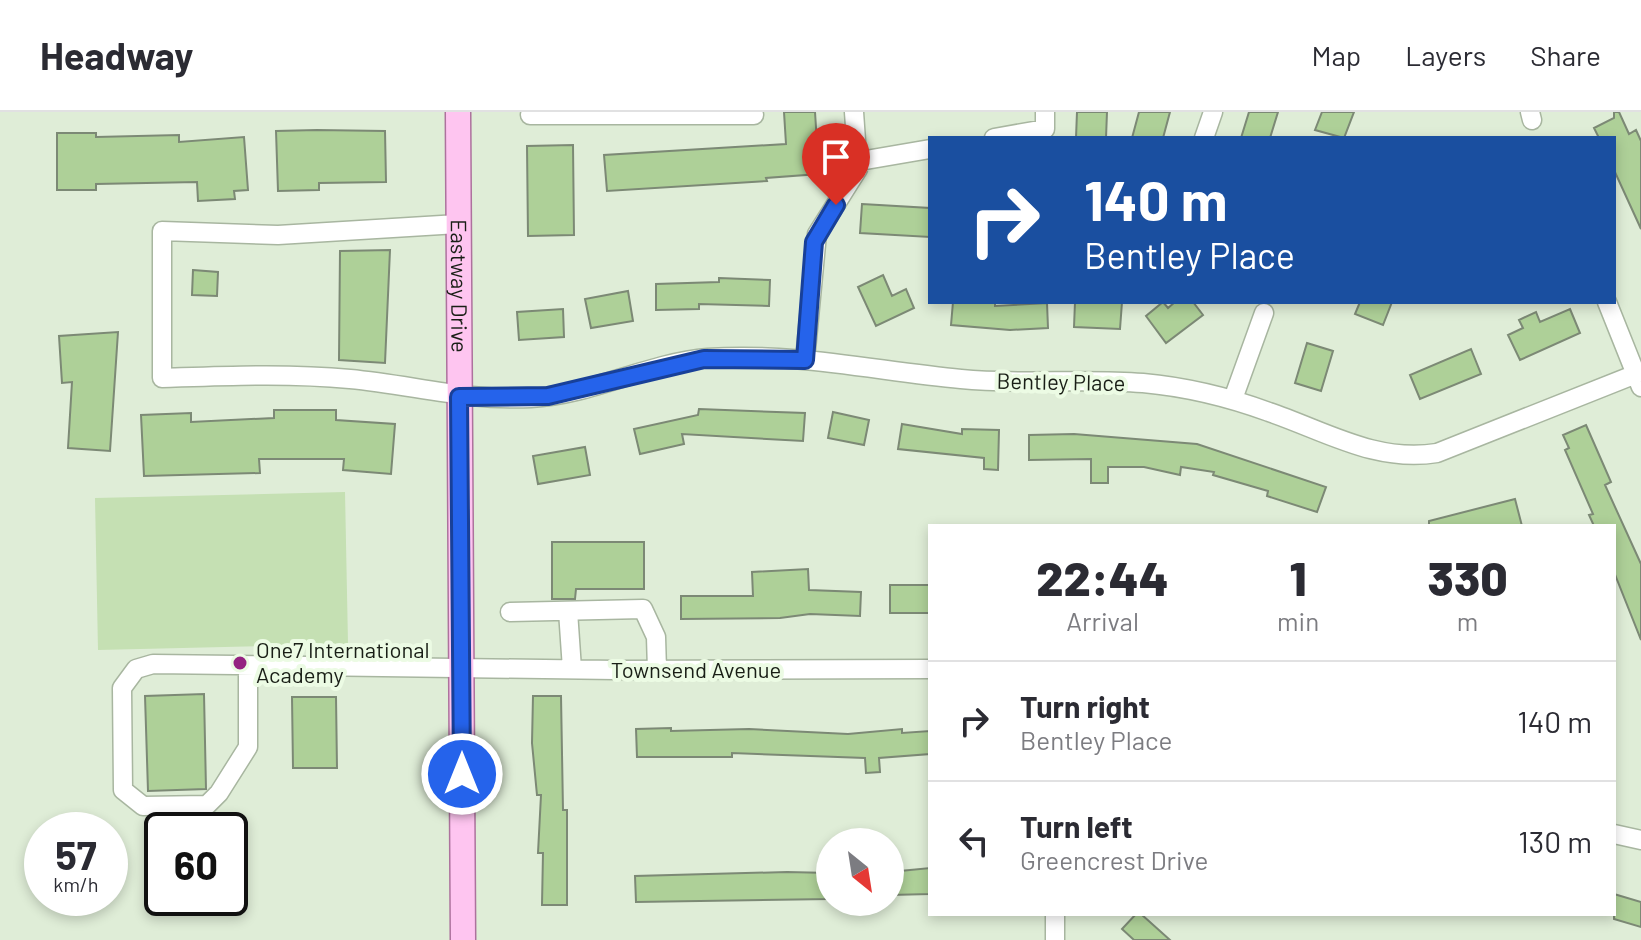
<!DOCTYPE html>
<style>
:root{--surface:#fff;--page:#f7f7f7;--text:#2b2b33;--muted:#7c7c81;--line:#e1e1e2}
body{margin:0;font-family:Barlow,sans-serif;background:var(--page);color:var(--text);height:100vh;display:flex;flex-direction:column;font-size:30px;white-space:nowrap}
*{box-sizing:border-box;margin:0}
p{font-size:26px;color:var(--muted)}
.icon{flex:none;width:44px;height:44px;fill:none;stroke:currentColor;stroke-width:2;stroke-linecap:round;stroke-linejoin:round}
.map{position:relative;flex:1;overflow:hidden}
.details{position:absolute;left:928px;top:412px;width:688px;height:392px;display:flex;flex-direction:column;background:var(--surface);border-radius:0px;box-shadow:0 4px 12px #0003}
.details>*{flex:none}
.hud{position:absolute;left:928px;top:24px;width:688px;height:168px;border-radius:0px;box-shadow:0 4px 12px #0003;background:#1a4fa0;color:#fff;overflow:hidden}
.needle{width:52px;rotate:150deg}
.controls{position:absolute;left:816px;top:716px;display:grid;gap:16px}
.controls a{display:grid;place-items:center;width:88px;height:88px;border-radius:50%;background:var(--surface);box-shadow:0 4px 12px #0003;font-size:40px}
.speed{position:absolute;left:24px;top:700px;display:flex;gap:16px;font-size:40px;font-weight:700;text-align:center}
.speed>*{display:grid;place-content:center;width:104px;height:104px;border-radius:50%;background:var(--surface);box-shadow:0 4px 12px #0003;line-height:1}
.speed small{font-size:20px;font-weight:400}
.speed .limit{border:4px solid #111;border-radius:12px;background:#fff;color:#111}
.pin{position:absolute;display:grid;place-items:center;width:68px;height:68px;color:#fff;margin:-82px -34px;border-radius:50% 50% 50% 0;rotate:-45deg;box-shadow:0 0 8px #0007}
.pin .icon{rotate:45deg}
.me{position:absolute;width:88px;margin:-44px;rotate:0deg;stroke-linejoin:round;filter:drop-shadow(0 0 6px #0008)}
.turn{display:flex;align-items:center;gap:28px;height:168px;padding:0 24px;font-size:36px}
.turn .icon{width:104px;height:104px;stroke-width:2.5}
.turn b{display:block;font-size:56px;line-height:68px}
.eta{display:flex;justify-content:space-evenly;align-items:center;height:136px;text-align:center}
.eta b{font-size:48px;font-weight:800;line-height:56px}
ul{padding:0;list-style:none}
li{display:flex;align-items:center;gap:24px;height:120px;padding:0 24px;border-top:2px solid var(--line)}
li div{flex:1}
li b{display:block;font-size:30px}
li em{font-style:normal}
header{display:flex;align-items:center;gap:48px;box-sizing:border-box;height:112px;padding:0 40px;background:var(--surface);border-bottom:2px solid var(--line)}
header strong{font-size:38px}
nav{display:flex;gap:44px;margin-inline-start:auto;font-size:28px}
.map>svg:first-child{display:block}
.green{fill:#c5e0b3}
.building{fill:#aed098;stroke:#7c8975;stroke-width:2}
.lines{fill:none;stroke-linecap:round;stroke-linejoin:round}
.minor-casing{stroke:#a8b6a0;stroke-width:21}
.major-casing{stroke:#ad729d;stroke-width:27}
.minor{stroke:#fff;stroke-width:18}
.major{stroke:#fec5f0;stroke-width:24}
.route-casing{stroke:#184099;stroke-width:20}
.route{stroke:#2563eb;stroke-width:14}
.poi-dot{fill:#942281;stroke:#ecfbe4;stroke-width:3}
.labels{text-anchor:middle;stroke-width:8;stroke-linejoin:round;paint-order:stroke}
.street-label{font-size:22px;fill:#191e16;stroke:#ecfbe4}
.poi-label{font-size:22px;fill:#191e16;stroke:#ecfbe4;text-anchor:start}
</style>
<header>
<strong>Headway</strong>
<nav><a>Map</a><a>Layers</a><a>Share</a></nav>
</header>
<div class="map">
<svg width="1641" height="828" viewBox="0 0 1641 828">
<rect width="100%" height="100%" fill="#dfedd7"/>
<path class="green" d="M 345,380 L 348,532 L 98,538 L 95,386 Z"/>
<path class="building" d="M 784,0 L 815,0 L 819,62 L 766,66 L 767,69 L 607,79 L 604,43 L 786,32 Z
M 1077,0 L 1107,0 L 1106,26 L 1076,26 Z
M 1139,0 L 1170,0 L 1163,26 L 1132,26 Z
M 1249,0 L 1278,0 L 1270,26 L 1241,26 Z
M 1322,0 L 1354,0 L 1344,26 L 1315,18 Z
M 1614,0 L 1619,0 L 1629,22 L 1636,18 L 1641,29 L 1641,117 L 1614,58 L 1614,26 L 1599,26 L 1594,16 L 1614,6 Z
M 317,18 L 385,19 L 386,70 L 319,71 L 319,78 L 278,79 L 276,19 Z
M 57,21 L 96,21 L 96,25 L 179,23 L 179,30 L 244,25 L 248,78 L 234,79 L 235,87 L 198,89 L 197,70 L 96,72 L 96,78 L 57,78 Z
M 573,33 L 574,123 L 528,124 L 527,34 Z
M 862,92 L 930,96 L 930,125 L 860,121 Z
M 390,138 L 385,251 L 339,248 L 340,139 Z
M 193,158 L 218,160 L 217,184 L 192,183 Z
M 883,163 L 892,184 L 906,177 L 914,196 L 876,214 L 858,175 Z
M 719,166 L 770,168 L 769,194 L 699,192 L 699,197 L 656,198 L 656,172 L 719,170 Z
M 628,179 L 633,209 L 591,216 L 585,187 Z
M 953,190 L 995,190 L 995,194 L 1047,191 L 1048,216 L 1010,218 L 951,213 Z
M 1075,190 L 1122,190 L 1120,217 L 1074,215 Z
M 1163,190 L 1168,196 L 1175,190 L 1193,190 L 1203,203 L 1166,231 L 1146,204 Z
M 1360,190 L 1392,190 L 1383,213 L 1355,202 Z
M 563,197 L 564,225 L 519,228 L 517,200 Z
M 1570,197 L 1580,221 L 1520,248 L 1508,223 L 1523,216 L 1519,208 L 1536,200 L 1540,210 Z
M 118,220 L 110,339 L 68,336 L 72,270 L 62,271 L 59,224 Z
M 1307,231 L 1333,239 L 1321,279 L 1295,271 Z
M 1471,237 L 1481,262 L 1420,287 L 1410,263 Z
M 699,297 L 805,301 L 803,329 L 682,322 L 684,332 L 640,342 L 634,317 L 698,303 Z
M 274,298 L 336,298 L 336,308 L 395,312 L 391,362 L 343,358 L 344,347 L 259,347 L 260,361 L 144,364 L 141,303 L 191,301 L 191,310 L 274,306 Z
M 833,300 L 869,308 L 864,333 L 828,326 Z
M 902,312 L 962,322 L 962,317 L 999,318 L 998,358 L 984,357 L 984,346 L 898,337 Z
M 1586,313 L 1611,370 L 1605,373 L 1641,452 L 1641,528 L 1614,460 L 1614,414 L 1594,414 L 1589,403 L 1593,402 L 1565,338 L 1569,336 L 1563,323 Z
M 1074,322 L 1197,332 L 1326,375 L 1317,400 L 1267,384 L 1268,379 L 1213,363 L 1214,360 L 1181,355 L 1180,363 L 1144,355 L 1108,355 L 1108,371 L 1091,371 L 1091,347 L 1029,348 L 1029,323 Z
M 585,335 L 590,363 L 538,372 L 533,344 Z
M 1515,387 L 1522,414 L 1429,414 L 1429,409 Z
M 552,430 L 644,430 L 644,477 L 576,477 L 575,487 L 552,487 Z
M 808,457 L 809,478 L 861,480 L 860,504 L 810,502 L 780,506 L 681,507 L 681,484 L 753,484 L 752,460 Z
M 890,473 L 930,473 L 930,501 L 890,501 Z
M 204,582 L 206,677 L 148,679 L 145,584 Z
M 533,584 L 561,584 L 563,698 L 567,698 L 567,793 L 542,793 L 543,741 L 538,741 L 541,683 L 537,683 L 532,631 Z
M 292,585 L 336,585 L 337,656 L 293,656 Z
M 671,616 L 671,619 L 749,617 L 848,622 L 902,617 L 902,621 L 930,619 L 930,642 L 879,646 L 880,660 L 866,661 L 865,646 L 732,641 L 732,645 L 637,645 L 636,617 Z
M 930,756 L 930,782 L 890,783 L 890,760 Z
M 787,760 L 830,761 L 830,787 L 636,790 L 635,764 Z
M 1614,782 L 1641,790 L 1641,815 L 1614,807 Z
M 1136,802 L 1141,802 L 1170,828 L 1134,828 L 1122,817 Z"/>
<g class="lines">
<g class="minor-casing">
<path id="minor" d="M 629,0 L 629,3 L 754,3
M 1530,0 L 1532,8
M 530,3 L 629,3
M 994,26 L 1045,17 L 1045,0
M 1204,26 L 1213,0
M 860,49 L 930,37
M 458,112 L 278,123 L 162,119 L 162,266 C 225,264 287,261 350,267 C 413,273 466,289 531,286 C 592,283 647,251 708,246 C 794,240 876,259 961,267 C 1021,273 1082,266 1143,271 C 1187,275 1228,285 1269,300 C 1325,319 1376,351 1437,341 L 1641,260
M 1607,190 L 1641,275
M 805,248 L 817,122 L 858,57 L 854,0
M 1233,287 L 1264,201
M 568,499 L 572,557
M 510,500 L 643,497 L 656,525 L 657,558
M 248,555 L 248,635 L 219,681 L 207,693 L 143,694 L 123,678 L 122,576 L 136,557 L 153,552 L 616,558 L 930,557
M 1614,722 L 1641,728
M 1055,828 L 1055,802"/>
</g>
<g class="major-casing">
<g id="major">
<path id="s1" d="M 458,0 L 463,828"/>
</g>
</g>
<use href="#minor" class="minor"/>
<use href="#major" class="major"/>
</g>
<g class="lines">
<g class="route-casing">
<path id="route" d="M 462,662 L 459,285 L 548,284 L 704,247 L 805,248 L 814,130 L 836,93"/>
</g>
<use href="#route" class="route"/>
</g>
<circle class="poi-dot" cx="240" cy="551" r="8"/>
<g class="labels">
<g class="street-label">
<text dy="8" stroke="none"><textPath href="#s1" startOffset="174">Eastway Drive</textPath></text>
<text transform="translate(1061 270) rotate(1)" y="8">Bentley Place</text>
<text x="696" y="566">Townsend Avenue</text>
</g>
<g class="poi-label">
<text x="256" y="546">One7 International<tspan x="256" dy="25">Academy</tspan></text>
</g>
</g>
</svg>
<div class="controls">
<a><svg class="needle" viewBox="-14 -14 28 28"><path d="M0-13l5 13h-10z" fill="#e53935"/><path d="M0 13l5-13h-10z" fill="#7c7c81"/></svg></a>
</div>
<div class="speed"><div>57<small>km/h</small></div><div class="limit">60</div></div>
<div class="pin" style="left:836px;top:93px;background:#d93025"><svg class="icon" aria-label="arrive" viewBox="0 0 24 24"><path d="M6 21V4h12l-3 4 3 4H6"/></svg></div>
<svg class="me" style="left:462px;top:662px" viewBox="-20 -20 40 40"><circle r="17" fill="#2563eb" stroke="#fff" stroke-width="3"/><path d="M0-11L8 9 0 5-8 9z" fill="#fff"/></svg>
<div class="hud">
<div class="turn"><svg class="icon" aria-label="right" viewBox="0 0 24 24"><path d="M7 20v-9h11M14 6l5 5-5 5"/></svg><div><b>140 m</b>Bentley Place</div></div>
</div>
<section class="details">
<div class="eta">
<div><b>22:44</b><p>Arrival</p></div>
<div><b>1</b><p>min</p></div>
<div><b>330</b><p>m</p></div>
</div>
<ul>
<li><svg class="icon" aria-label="right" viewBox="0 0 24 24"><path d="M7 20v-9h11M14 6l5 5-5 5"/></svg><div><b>Turn right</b><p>Bentley Place</p></div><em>140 m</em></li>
<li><svg class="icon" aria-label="left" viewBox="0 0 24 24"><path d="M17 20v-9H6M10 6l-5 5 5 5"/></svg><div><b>Turn left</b><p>Greencrest Drive</p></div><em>130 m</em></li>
</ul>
</section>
</div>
